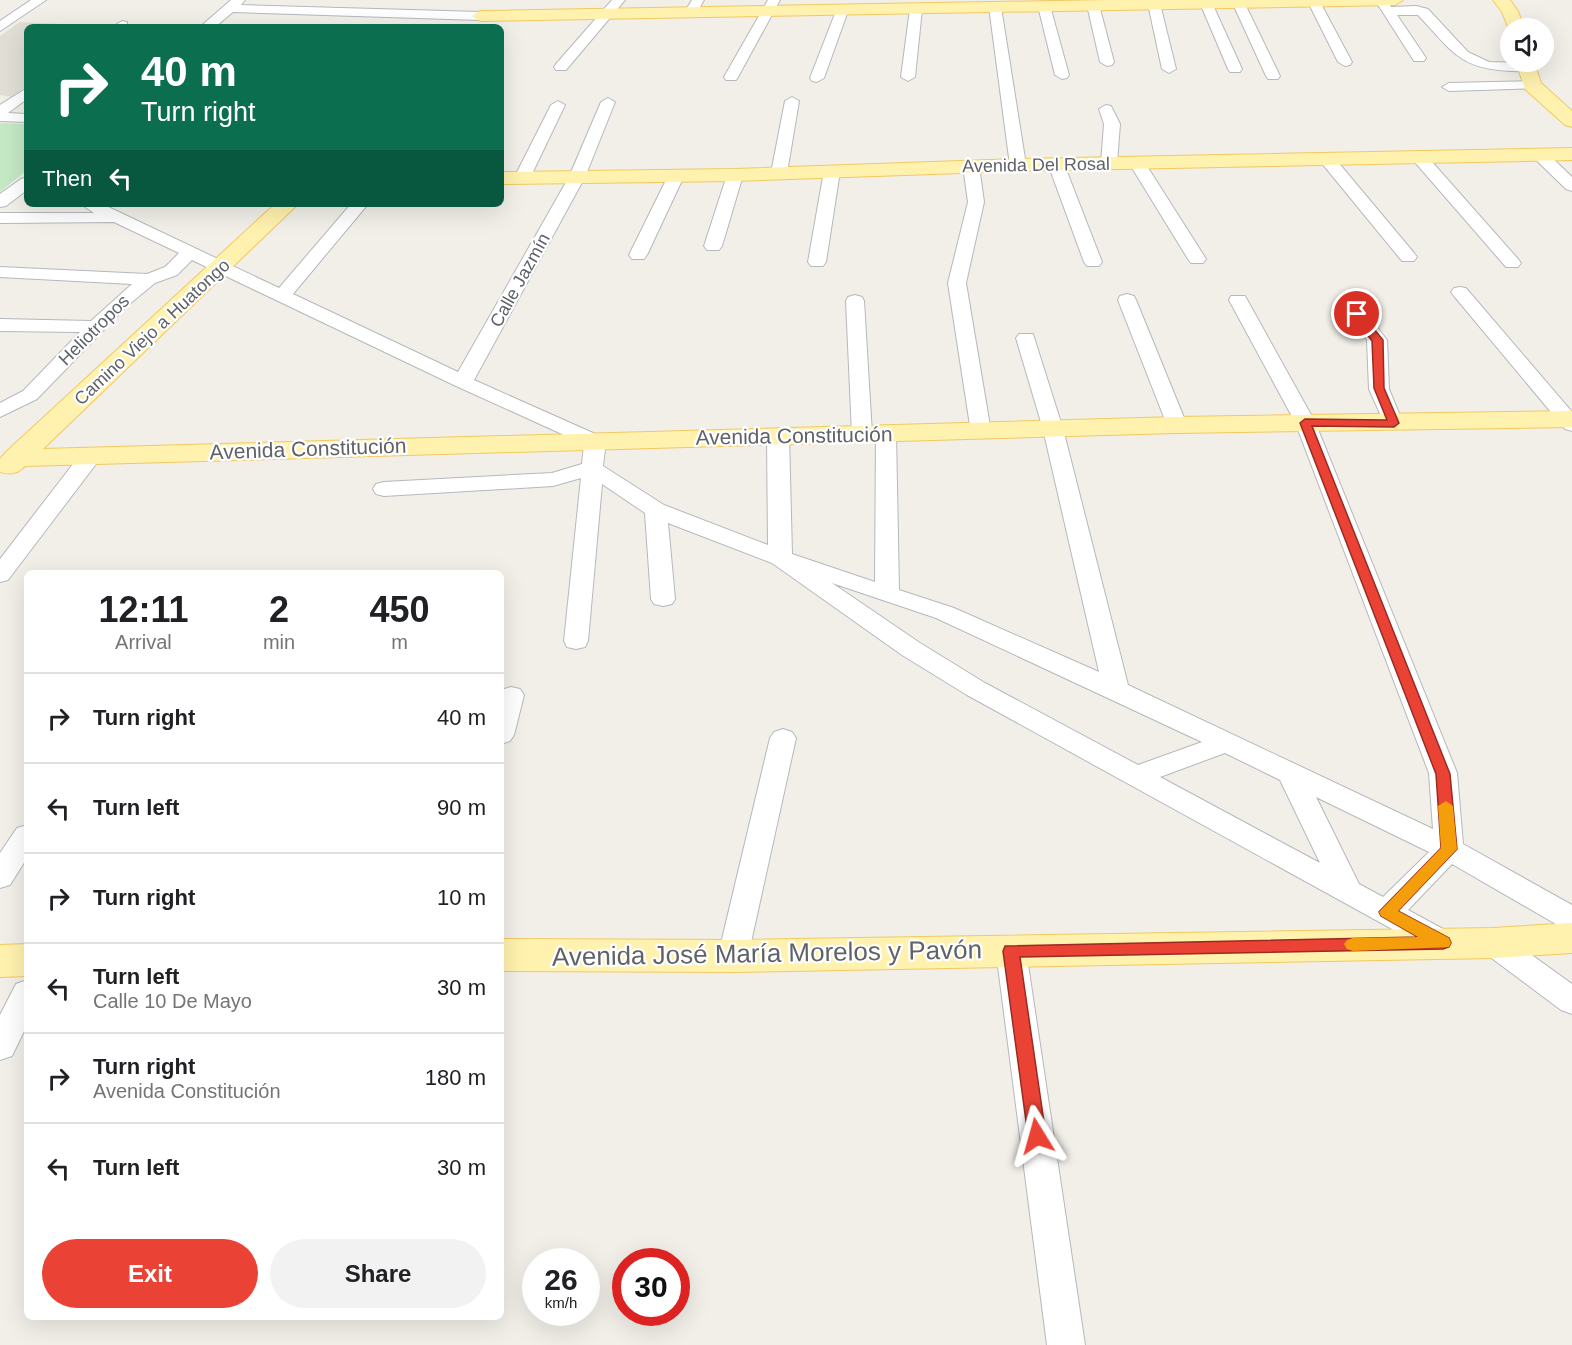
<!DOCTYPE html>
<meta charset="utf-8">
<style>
:root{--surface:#fff;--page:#f2f2f2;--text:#202124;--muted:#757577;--line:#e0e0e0;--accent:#ea4335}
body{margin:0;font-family:Helvetica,sans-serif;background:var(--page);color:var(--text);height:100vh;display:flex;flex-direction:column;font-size:22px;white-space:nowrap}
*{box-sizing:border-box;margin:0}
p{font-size:20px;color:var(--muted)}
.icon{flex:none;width:33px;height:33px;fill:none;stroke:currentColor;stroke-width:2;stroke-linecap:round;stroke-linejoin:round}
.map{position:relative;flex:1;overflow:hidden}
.side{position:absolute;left:24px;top:570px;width:480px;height:750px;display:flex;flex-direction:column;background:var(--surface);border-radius:9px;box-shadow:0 6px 24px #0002}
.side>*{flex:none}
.hud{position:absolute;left:24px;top:24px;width:480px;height:183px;border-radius:9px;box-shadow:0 6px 24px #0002;background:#0b6e4f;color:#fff;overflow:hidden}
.tools{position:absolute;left:1500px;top:18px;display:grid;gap:12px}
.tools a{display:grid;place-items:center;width:54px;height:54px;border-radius:50%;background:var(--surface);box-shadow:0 6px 24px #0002;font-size:30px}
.speed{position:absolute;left:522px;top:1248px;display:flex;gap:12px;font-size:30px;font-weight:700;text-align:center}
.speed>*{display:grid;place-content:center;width:78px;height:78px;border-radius:50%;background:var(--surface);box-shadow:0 6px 24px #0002;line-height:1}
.speed small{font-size:15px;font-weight:400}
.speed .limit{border:9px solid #d22;background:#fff;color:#111}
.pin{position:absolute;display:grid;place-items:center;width:51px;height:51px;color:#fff;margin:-26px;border:3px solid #fff;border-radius:50%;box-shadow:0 2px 6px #0007}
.me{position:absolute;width:66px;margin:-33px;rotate:352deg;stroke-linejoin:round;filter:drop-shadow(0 0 4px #0008)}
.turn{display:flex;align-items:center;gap:21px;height:126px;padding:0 18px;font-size:27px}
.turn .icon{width:78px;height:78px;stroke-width:2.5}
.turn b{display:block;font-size:42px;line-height:51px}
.then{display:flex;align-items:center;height:57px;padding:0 18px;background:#0003;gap:12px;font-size:22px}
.eta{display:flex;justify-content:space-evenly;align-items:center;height:102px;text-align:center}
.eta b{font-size:36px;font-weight:600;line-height:42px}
.primary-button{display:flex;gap:12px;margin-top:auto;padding:12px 18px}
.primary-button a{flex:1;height:69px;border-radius:36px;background:var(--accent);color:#fff;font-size:24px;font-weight:600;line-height:69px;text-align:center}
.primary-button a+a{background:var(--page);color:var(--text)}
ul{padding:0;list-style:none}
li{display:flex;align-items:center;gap:18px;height:90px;padding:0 18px;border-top:2px solid var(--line)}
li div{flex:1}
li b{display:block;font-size:22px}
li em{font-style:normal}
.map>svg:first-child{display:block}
.education{fill:#e1ded6}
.green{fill:#c5e8c5}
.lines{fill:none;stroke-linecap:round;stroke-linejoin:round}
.minor-casing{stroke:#b5b8bc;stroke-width:2}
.major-casing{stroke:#f2c960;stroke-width:2}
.minor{fill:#fff;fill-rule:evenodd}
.major{fill:#fff2af;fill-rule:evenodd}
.route{fill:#ea4335;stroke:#982c22;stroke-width:1.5}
.slow{fill:#f59e0b}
.labels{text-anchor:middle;stroke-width:4.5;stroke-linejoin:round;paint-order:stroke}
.far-street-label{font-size:18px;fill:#5f6368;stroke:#fff}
.street-label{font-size:21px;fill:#5f6368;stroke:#fff}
.near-street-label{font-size:26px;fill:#5f6368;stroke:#fff}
</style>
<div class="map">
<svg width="1572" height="1345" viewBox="0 0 1572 1345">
<rect width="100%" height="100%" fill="#f1efe8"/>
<path class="education" d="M 20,22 L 110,26 L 27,27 L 27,86 L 11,97 L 0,95 L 0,36 Z"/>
<path class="green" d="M 0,123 L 27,124 L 27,170 L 0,192 Z"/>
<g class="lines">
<g class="minor-casing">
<path id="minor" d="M 31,0 L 46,0 L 0,31 L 0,21 Z
M 231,0 L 245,0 L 241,5 L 480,12 L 487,16 L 480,20 L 233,12 L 215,27 L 200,27 Z
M 612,0 L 625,0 L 566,70 L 556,70 L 554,67 L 556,64 Z
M 692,0 L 704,0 L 695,16 L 690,17 L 684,13 Z
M 768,0 L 780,0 L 738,77 L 736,80 L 726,80 L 724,77 Z
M 1154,0 L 1160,4 L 1176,69 L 1169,73 L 1162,69 L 1148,4 Z
M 1201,0 L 1209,0 L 1212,3 L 1242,69 L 1240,72 L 1230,72 L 1228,69 L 1200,3 Z
M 1233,0 L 1244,2 L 1280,76 L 1278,79 L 1268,79 L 1266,76 L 1232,2 Z
M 1309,0 L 1320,2 L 1352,62 L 1350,65 L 1345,66 L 1338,62 L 1308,2 Z
M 1375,0 L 1387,0 L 1391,7 L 1416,6 L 1428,9 L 1468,52 L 1489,62 L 1527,63 L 1534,67 C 1528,73 1520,71 1512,71 C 1459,69 1452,51 1418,15 L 1397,15 L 1426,58 L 1424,61 L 1414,61 Z
M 1093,1 L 1099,5 L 1114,62 L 1112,65 L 1107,66 L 1100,62 L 1087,5 Z
M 1044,2 L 1050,6 L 1069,75 L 1067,78 L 1062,79 L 1055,75 L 1038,6 Z
M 995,3 L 1001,7 L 1026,165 L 1018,170 L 1010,165 L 989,7 Z
M 916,5 L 922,9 L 915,77 L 908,81 L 901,77 L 910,9 Z
M 842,7 L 848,11 L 824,78 L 817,82 L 812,81 L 810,78 L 836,11 Z
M 122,21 L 127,22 L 127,27 L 112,27 Z
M 1532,81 L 1537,82 L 1539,85 L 1537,88 L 1449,91 L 1442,87 L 1449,83 Z
M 27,88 L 27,99 L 8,113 L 27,114 L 27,122 L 0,121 L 0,105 Z
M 792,97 L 799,101 L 787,173 L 779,178 L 771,173 L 785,101 Z
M 608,98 L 615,102 L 585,177 L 474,380 L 602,437 L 606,441 L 603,466 L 664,505 L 768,545 L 767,436 L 771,432 L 778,430 L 785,432 L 789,436 L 792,554 L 875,582 L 876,433 L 879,429 L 886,427 L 893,429 L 896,433 L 899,590 L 954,608 L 1099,672 L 1043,429 L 1016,338 L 1019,334 L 1033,334 L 1063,429 L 1128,685 L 1433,829 L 1429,773 L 1295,422 L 1229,300 L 1231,296 L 1245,296 L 1315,422 L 1457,773 L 1463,844 L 1572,905 L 1572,930 L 1561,927 L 1452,864 L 1408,910 L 1454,935 L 1458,943 L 1454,951 L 1443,955 L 1432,951 L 967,695 L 902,655 L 772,563 L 668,523 L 675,599 L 672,604 L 663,606 L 654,604 L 651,599 L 645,513 L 602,484 L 588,641 L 585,647 L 576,649 L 567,647 L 564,641 L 581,478 L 553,486 L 384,496 L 376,494 L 373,489 L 376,484 L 384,482 L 552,473 L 582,464 L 584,444 L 456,386 L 192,260 L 177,275 L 155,283 L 127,306 L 37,399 L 0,417 L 0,403 L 23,391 L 80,332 L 0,331 L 0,319 L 91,321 L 132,284 L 0,277 L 0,267 L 147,274 L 165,267 L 179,253 L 114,222 L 0,223 L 0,213 L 94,213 L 81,204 L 102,204 L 279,288 L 351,204 L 368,204 L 293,294 L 458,372 L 569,177 L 601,102 ZM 832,583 L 936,618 L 1202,742 L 1138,765 L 985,683 L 920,643 ZM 1225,753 L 1280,780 L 1320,863 L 1160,777 ZM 1316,797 L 1429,852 L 1383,897 L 1359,884 Z
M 558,101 L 565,105 L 530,178 L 522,183 L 516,181 L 514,178 L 551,105 Z
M 1106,105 L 1111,106 L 1120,124 L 1117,163 L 1109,168 L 1101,163 L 1104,124 L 1099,109 Z
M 1539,149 L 1545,151 L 1572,177 L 1572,191 L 1566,189 L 1533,157 L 1531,154 Z
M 1419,152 L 1425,154 L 1518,259 L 1521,263 L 1518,267 L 1506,267 L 1413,160 L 1411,157 Z
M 1326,153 L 1332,155 L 1414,253 L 1417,257 L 1414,261 L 1402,261 L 1320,161 L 1318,158 L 1320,155 Z
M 1137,158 L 1145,163 L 1206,259 L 1203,263 L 1191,263 L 1188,259 L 1129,163 Z
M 1056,159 L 1064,164 L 1102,262 L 1099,266 L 1087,266 L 1084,262 L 1048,164 Z
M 971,161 L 979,166 L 984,202 L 966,283 L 991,432 L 988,436 L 981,438 L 974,436 L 971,432 L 948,283 L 968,202 L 963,166 Z
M 832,166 L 840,171 L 826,262 L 823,266 L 811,266 L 808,262 L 824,171 Z
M 735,170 L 743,175 L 722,246 L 719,250 L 707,250 L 704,246 L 727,175 Z
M 676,171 L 684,176 L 647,255 L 644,259 L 632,259 L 629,255 L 668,176 Z
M 27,177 L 27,190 L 6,206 L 0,207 L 0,194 L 21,179 Z
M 1460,287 L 1466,288 L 1572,412 L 1572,431 L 1565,429 L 1454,296 L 1451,292 L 1454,288 Z
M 1127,294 L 1134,296 L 1136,300 L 1187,425 L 1184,429 L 1177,431 L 1170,429 L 1167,425 L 1118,300 L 1120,296 Z
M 855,295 L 862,297 L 864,301 L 872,434 L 869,438 L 862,440 L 855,438 L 852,434 L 846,301 L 848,297 Z
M 1357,308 L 1364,310 L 1387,340 L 1389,389 L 1403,423 L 1400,427 L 1393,429 L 1386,427 L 1369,389 L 1367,340 L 1348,314 L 1350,310 Z
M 91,450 L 99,451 L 102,456 L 8,580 L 0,582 L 0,559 L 83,451 Z
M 511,687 L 520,689 L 524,695 L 514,735 L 510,741 L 501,744 L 501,690 Z
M 783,729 L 792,732 L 796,738 L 748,956 L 744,965 L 733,968 L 722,965 L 718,956 L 770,738 L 774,732 Z
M 27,825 L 27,858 L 10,885 L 0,888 L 0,853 L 17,828 Z
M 1493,931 L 1504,935 L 1572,984 L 1572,1014 L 1561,1010 L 1482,951 L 1478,943 L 1482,935 Z
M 1011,939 L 1022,943 L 1026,951 L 1085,1345 L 1047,1345 L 996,951 L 1000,943 Z
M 27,980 L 27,1025 L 12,1056 L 0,1060 L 0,1015 L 16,984 Z"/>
</g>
<g class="major-casing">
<path id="major" d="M 1111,0 L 1403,0 L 1395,5 L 480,21 L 472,16 L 480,11 Z
M 1493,0 L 1510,0 L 1518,11 L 1524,28 L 1510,28 L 1510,32 L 1502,12 Z
M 1516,62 L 1534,62 L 1541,83 L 1572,111 L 1572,127 L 1565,125 L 1525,89 Z
M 1572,148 L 1572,160 L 1018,171 L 735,181 L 501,184 L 501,172 L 735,169 L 1018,159 Z
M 275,204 L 298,204 L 43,449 L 1177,417 L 1572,411 L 1572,427 L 1177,433 L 25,466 C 17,474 11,475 0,472 L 0,459 L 6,452 Z
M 1572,923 L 1572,953 L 1493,958 L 733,972 L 501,971 L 501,939 L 733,940 L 1493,928 Z
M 27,944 L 27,976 L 0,977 L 0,945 Z"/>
</g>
<use href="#minor" class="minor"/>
<use href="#major" class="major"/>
</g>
<path class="route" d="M 1353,312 L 1360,312 L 1383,340 L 1384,388 L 1399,423 L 1394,427 L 1312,426 L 1450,774 L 1457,849 L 1398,911 L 1449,938 L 1451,943 L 1449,947 L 1443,949 L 1020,957 L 1046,1136 L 1044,1142 L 1037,1144 L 1031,1142 L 1028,1136 L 1003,951 L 1005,946 L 1418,937 L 1381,916 L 1379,912 L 1441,848 L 1436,774 L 1300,423 L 1305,419 L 1387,420 L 1374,388 L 1372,341 L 1352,314 Z"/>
<path class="slow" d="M 1446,801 L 1453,806 L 1457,849 L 1398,911 L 1449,938 L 1451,943 L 1449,947 L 1353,951 L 1347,949 L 1344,944 L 1347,940 L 1353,938 L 1418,937 L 1381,916 L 1379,912 L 1441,848 L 1438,806 Z"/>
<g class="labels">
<g class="far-street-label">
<text transform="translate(1036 165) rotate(-1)" y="6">Avenida Del Rosal</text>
<text transform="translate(520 280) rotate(-61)" y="6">Calle Jazmín</text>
<text transform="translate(94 330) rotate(-45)" y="6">Heliotropos</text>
<text transform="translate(152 332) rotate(-43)" y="6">Camino Viejo a Huatongo</text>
</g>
<g class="street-label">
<text transform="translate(794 436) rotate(-1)" y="7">Avenida Constitución</text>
<text transform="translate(308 449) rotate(-2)" y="7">Avenida Constitución</text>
</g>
<g class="near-street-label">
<text transform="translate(767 953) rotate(-1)" y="9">Avenida José María Morelos y Pavón</text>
</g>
</g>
</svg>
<div class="tools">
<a><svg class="icon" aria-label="sound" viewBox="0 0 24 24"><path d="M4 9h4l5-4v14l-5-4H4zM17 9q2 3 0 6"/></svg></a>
</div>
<div class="speed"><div>26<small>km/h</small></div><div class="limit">30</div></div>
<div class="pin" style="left:1357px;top:314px;background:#d93025"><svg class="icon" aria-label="arrive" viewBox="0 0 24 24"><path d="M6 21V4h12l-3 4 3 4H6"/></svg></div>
<svg class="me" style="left:1037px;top:1136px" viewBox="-20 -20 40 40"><path d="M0-17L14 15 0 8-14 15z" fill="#ea4335" stroke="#fff" stroke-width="4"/></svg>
<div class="hud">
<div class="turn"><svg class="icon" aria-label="right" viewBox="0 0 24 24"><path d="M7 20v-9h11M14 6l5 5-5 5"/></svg><div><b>40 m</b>Turn right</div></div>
<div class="then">Then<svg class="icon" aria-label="left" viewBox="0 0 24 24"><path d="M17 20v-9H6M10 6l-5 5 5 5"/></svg></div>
</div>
<section class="side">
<div class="eta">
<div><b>12:11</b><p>Arrival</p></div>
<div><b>2</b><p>min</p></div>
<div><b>450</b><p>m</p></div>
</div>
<ul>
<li><svg class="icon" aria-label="right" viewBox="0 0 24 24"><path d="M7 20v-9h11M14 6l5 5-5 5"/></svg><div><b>Turn right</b></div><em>40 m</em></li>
<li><svg class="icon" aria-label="left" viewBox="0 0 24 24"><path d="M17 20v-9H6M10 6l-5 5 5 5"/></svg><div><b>Turn left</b></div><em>90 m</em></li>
<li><svg class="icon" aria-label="right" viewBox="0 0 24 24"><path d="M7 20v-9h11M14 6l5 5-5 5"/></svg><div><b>Turn right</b></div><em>10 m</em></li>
<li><svg class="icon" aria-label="left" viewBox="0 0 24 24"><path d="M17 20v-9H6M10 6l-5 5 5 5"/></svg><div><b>Turn left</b><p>Calle 10 De Mayo</p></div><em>30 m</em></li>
<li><svg class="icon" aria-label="right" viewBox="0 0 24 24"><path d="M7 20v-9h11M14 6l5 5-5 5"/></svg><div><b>Turn right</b><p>Avenida Constitución</p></div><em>180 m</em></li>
<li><svg class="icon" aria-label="left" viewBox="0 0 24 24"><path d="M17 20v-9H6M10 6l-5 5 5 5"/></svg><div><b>Turn left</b></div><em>30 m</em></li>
</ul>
<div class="primary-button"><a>Exit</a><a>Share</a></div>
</section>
</div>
